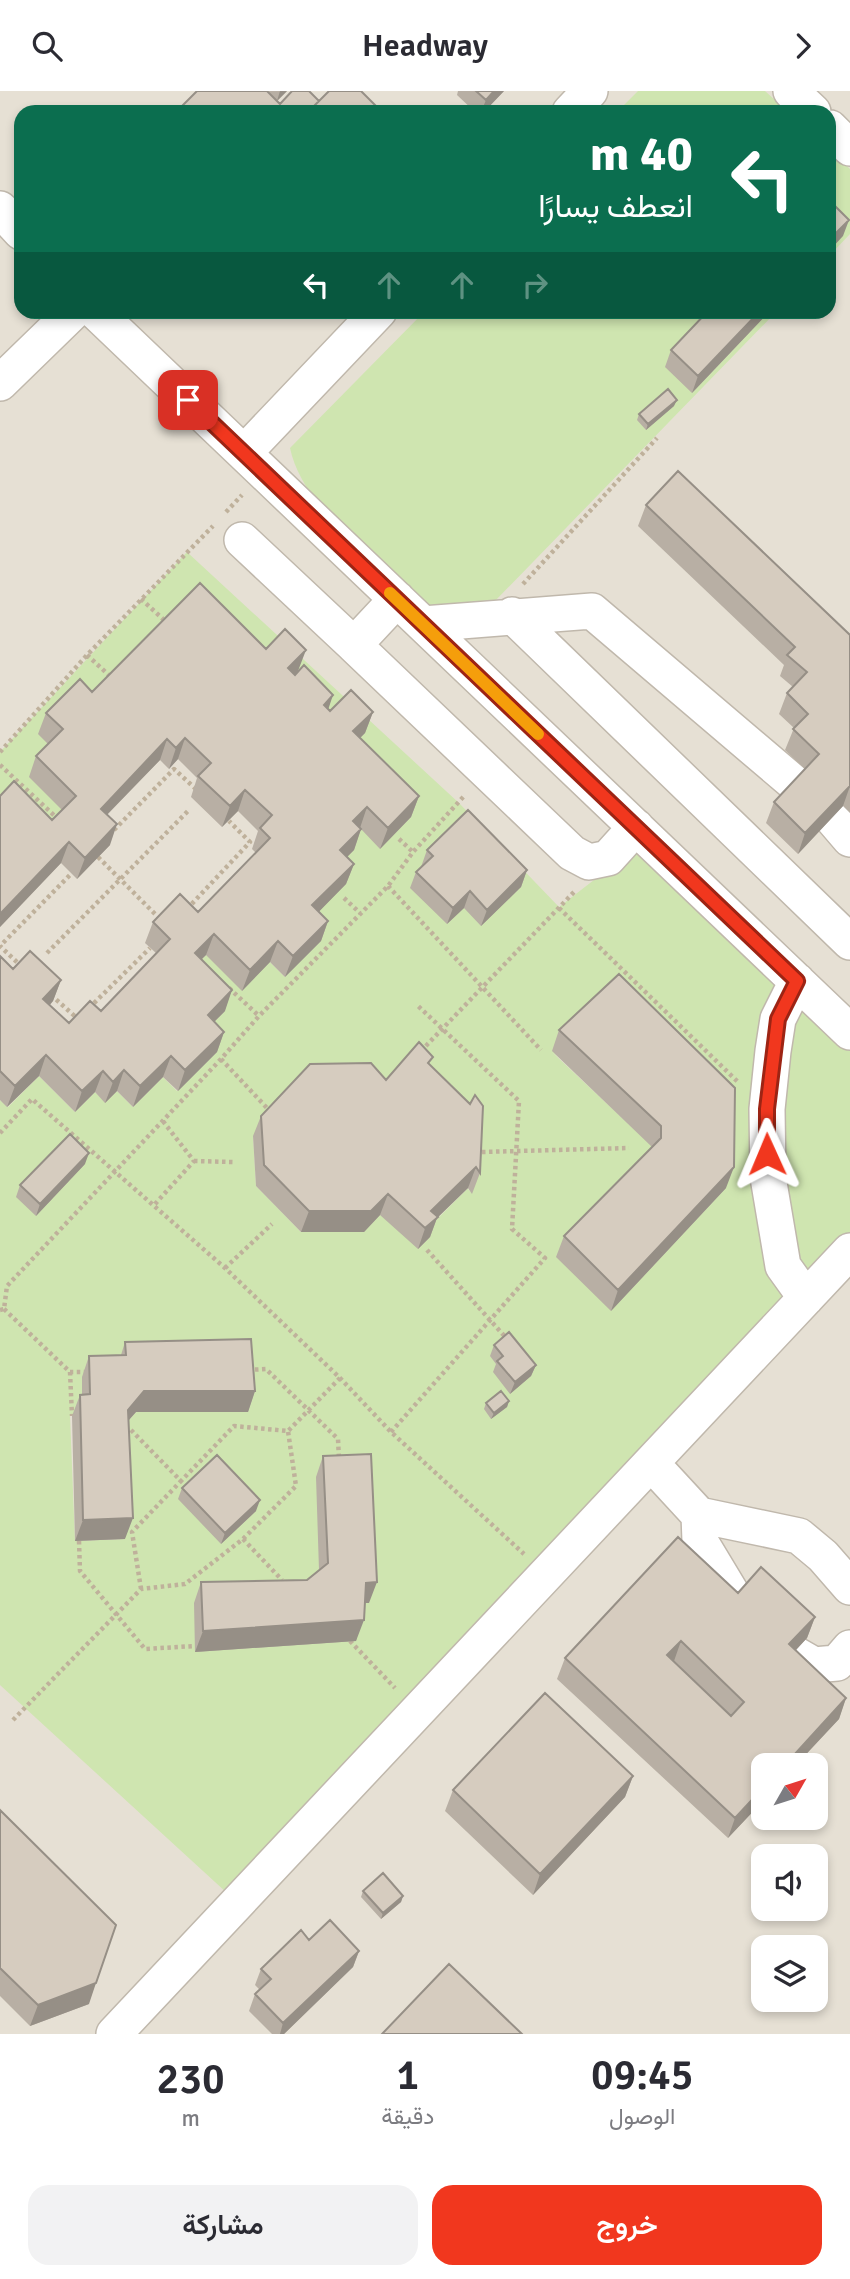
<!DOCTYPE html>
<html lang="ar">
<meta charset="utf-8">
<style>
:root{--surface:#fff;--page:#f2f2f3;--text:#2b2b33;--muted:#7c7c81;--accent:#f1371e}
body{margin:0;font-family:Signika,Vazirmatn,sans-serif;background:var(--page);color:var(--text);direction:rtl;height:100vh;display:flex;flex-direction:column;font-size:26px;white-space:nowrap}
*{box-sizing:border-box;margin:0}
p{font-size:23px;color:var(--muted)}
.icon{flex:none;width:38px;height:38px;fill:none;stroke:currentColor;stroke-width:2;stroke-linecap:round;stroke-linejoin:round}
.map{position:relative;height:1943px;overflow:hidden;direction:ltr}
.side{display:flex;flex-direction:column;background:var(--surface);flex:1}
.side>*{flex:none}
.guide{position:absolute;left:14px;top:14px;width:822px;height:214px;border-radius:21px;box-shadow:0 4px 10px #0003;direction:rtl;background:#0b6e4f;color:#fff;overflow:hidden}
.needle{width:46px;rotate:51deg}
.fabs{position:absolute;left:751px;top:1662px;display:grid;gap:14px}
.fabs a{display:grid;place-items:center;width:77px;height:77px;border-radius:14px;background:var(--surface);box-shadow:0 4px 10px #0003;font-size:35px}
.pin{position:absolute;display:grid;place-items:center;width:60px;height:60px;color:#fff;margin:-30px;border-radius:14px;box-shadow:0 4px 10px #0006}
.me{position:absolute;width:77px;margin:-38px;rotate:359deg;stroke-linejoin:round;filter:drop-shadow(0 0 5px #0008)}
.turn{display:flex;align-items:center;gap:24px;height:147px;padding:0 28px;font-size:32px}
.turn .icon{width:91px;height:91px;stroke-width:2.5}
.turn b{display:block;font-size:49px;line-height:60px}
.lanes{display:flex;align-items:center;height:66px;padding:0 28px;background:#0003;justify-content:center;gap:35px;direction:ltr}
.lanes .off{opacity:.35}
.eta{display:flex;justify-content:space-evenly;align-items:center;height:119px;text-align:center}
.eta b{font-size:42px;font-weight:600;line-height:49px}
.cta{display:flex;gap:14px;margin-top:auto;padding:14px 28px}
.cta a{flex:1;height:80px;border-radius:21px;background:var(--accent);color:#fff;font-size:28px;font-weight:600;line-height:80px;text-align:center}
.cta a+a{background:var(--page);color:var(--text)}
header{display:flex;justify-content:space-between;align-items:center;height:91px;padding:0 28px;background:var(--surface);font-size:32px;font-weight:600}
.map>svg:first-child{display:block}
.residential{fill:#e6e0d4;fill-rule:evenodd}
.green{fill:#cfe5b0;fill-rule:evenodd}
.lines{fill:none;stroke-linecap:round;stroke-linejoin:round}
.minor-casing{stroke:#c0b8ac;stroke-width:38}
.path{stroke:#bfb19b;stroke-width:4.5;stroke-dasharray:3.5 3.5;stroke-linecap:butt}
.minor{stroke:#fff;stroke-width:35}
.wall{fill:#b8afa4}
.shaded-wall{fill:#968f86}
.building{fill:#d6ccbf;stroke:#968f86;stroke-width:2;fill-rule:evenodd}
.route-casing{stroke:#9d2414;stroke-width:18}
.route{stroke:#f1371e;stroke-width:12}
.slow{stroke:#f59e0b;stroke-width:12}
</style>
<header><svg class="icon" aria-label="forward" viewBox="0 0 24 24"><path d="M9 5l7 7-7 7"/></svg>Headway<svg class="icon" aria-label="search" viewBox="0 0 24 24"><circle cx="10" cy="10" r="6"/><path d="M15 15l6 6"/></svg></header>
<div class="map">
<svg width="850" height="1943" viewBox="0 0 850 1943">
<rect width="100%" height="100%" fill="#f2eee6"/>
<path class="residential" d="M 0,0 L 850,0 L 850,1943 L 0,1943 ZM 21,21 L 830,21 L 830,220 L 21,220 ZM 763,1675 L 816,1675 L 816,1727 L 763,1727 ZM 763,1766 L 816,1766 L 816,1818 L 763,1818 ZM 763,1857 L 816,1857 L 816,1909 L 763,1909 Z"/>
<path class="green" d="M 638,0 L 765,0 L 788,21 L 617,21 Z
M 830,59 L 850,78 L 850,143 L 830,164 Z
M 424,221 L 776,221 L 495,510 L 424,519 C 381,479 302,416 290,357 Z
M 187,461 L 459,712 L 559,816 L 647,748 L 850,948 L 850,1157 L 227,1802 L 0,1594 L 0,1009 L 8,1016 L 39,985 L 75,1021 L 95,1001 L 105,1011 L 117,1000 L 133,1016 L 163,986 L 177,1000 L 187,882 L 206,864 L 270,871 L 285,886 L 305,835 L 360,737 L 411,727 L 84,622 L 39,642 L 55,659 L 68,726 L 62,732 L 0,718 L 0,661 ZM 552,961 L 726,1097 L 653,1056 ZM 378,1009 L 472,1102 L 468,1097 L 424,1141 L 380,1124 L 301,1141 L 256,1095 L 253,1045 ZM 243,1269 L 136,1321 L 120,1339 L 125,1448 L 75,1450 L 70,1325 L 82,1324 Z"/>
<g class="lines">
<g class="minor-casing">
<path id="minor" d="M 791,0 L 813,21
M 570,21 L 590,0
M 830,37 L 850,57
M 0,118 L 21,141
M 95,220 L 850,941
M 0,292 L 74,220
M 244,362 L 379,220
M 242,449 L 354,554 L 397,508
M 512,524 L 850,851
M 423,533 L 592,520 L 800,697
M 354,554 L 572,762 L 589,771 L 608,767 L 636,736
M 832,727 L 850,748
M 797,890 L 778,928 L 773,960 L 767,1018 L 768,1086 L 783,1175 L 806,1207
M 651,1372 L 699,1424 L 700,1450 L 738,1513
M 699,1424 L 799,1445 L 823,1465 L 850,1496
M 793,1562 L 814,1574 L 837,1572 L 850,1557
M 114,1943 L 850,1160"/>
</g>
<path class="path" d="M 226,421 L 242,404
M 523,493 L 657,347
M 141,508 L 163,528
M 87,564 L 112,587
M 0,661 L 87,564 L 213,435
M 0,674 L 58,728
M 114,739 L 174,678 L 197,699
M 399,748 L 413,761
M 98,766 L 162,830
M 388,795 L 541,959
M 344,807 L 360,822
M 559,817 L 739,992
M 187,818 L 250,751 L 229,730
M 47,862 L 188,720
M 22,876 L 0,855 L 72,782
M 229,897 L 259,925
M 51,904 L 78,928
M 89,917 L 150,857
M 421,960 L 575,800
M 221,968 L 267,1017
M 0,1042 L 32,1008 L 225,1177 L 340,1287 L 391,1341 L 524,1463
M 482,1061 L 629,1057
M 194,1070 L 233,1071
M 155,1113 L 194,1070 L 162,1029
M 427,1159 L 508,1249
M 225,1177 L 272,1133
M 4,1218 L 70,1281 L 89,1281
M 0,1219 L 4,1218 L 7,1195 L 221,968 L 259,925 L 388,795 L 413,761 L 465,704
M 248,1279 L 266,1278 L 338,1348 L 339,1368
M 70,1281 L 72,1325
M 131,1339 L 181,1390 L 234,1335 L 288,1340 L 340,1287
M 391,1341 L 545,1167 L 512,1138 L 519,1010 L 417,914
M 243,1448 L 282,1489
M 79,1450 L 80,1480 L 145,1558 L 195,1555
M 141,1498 L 132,1441 L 181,1390
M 350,1550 L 395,1597
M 13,1629 L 141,1498 L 185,1493 L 243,1448 L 296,1395 L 288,1340"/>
<use href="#minor" class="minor"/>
</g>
<path class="wall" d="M 268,0 L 287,0 L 277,10 Z
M 458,0 L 504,0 L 484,21 L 475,21 L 457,4 Z
M 295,220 L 305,220 L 300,226 Z
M 770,220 L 692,302 L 665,276 L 671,259 Z
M 674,315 L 646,339 L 637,329 L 639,323 Z
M 646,414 L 850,544 L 850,722 L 843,715 L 798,763 L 766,732 L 774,711 L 805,678 L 785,659 L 794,637 L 779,623 L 787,602 L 793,596 L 780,585 L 784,574 L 638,435 Z
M 266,558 L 298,580 L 330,620 L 373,621 L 365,642 L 360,647 L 419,705 L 411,726 L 380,758 L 361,738 L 354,759 L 347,766 L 354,773 L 346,793 L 319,820 L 328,830 L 321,850 L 285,886 L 270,871 L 242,900 L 206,864 L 202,868 L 225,920 L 214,931 L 224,941 L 217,961 L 178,1000 L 163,986 L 133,1016 L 117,1000 L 105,1012 L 95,1001 L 75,1021 L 39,985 L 7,1016 L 0,1009 L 0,865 L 13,878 L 61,889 L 53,910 L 50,914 L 69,932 L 101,920 L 156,862 L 145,852 L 153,831 L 198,821 L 256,762 L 252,758 L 258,740 L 238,720 L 222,736 L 191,706 L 197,687 L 178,668 L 169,678 L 160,669 L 107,724 L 110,754 L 77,788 L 61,772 L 0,836 L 0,705 L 52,729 L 62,719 L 29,686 L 36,665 L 48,653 L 38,643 L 46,622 L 92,601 Z
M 427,759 L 527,779 L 521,796 L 481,835 L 464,817 L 447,833 L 410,797 L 416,781 L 421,776 Z
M 559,939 L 726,1097 L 611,1220 L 556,1166 L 564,1145 L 652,1056 L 552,960 Z
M 430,974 L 480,1082 L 472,1103 L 468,1097 L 437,1127 L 430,1146 L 418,1158 L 380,1124 L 364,1141 L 301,1141 L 256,1095 L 253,1045 L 261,1025 L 386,989 Z
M 85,1073 L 36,1125 L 16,1106 L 20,1094 Z
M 125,1251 L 255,1300 L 248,1321 L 136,1321 L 128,1330 L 125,1448 L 75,1450 L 72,1325 L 80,1304 L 82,1304 L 82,1286 L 89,1265 L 121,1264 Z
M 494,1254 L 536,1274 L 531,1285 L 510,1303 L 493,1281 L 496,1273 L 490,1265 Z
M 509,1310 L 507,1316 L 491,1328 L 484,1318 L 486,1312 Z
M 323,1365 L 369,1512 L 365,1512 L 356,1550 L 195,1561 L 194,1512 L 201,1491 L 307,1489 L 319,1479 L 316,1386 Z
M 182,1397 L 256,1420 L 221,1453 L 178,1408 Z
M 738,1502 L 815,1526 L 807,1547 L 796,1559 L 846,1607 L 839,1628 L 728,1747 L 557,1588 L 565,1567 Z
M 633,1685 L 625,1706 L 533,1804 L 445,1720 L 453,1699 Z
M 0,1719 L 89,1913 L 30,1935 L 0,1905 Z
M 363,1800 L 403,1805 L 401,1811 L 381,1828 L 361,1806 Z
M 309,1849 L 359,1860 L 353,1876 L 284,1943 L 272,1943 L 249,1920 L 255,1903 L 260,1899 L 255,1894 L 261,1878 Z"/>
<path class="shaded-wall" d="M 280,0 L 287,0 L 277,10 Z
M 494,0 L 504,0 L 484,21 L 481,21 L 486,9 Z
M 849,129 L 843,145 L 830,159 L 830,148 Z
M 760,220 L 770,220 L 692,302 L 698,285 Z
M 677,309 L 674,315 L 646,339 L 648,333 Z
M 306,559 L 298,580 L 281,598 L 288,577 Z
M 333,604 L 326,625 L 324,614 Z
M 373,621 L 365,642 L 346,661 L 353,640 Z
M 185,647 L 178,668 L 169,678 L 176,657 Z
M 167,648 L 160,669 L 93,738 L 101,718 Z
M 850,695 L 843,715 L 798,763 L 805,742 Z
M 245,699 L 238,720 L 222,736 L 230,715 Z
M 419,705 L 411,726 L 380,758 L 388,737 Z
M 367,716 L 360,737 L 353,730 Z
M 117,733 L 110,754 L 77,788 L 85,767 Z
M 361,738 L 354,759 L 333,780 L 340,759 Z
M 69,751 L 61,772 L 0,836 L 0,823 Z
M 354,773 L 346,793 L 305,835 L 312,814 Z
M 527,779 L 521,796 L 481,835 L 487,819 Z
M 470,800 L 464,817 L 447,833 L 453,817 Z
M 328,830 L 321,850 L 285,886 L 293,865 Z
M 214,843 L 206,864 L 187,882 L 195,862 Z
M 278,850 L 270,871 L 242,900 L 250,879 Z
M 61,889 L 53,910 L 36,929 L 43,908 Z
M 232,899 L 225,920 L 200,945 L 208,924 Z
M 224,941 L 217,961 L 178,1000 L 185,979 Z
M 46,964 L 39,985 L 7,1016 L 15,995 Z
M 171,965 L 163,986 L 133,1016 L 140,995 Z
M 124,979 L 117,1000 L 105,1012 L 113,991 Z
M 103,980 L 95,1001 L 75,1021 L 82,1000 Z
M 89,1062 L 85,1073 L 36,1125 L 40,1113 Z
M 476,1076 L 468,1097 L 437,1127 L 430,1146 L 418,1158 L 431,1120 Z
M 734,1076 L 726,1097 L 611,1220 L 618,1199 Z
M 388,1103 L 380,1124 L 364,1141 L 301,1141 L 309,1120 Z
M 536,1274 L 531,1285 L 510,1303 L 515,1291 Z
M 144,1300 L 255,1300 L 248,1321 L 136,1321 L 120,1339 L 128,1319 Z
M 509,1310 L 507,1316 L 491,1328 L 494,1322 Z
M 260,1409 L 256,1420 L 221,1453 L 225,1442 Z
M 133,1427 L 125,1448 L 75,1450 L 83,1429 Z
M 377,1491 L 369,1512 L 358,1512 L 366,1492 Z
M 815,1526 L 807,1547 L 782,1574 L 789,1553 Z
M 364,1529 L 356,1550 L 195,1561 L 203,1540 Z
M 681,1550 L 674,1570 L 667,1564 Z
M 846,1607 L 839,1628 L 795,1675 L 784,1675 Z
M 633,1685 L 625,1706 L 533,1804 L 540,1783 Z
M 763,1697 L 763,1710 L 728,1747 L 735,1727 Z
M 403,1805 L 401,1811 L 381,1828 L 383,1822 Z
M 359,1860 L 353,1876 L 284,1943 L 280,1943 L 283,1932 Z
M 96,1892 L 89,1913 L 30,1935 L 38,1914 Z"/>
<path class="building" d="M 197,0 L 267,0 L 280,13 L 292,0 L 309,0 L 319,10 L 308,21 L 176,21 Z
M 329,0 L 361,0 L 382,21 L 308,21 Z
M 476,0 L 494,0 L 486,9 Z
M 830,110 L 849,129 L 830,148 Z
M 708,220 L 760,220 L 698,285 L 671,259 Z
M 668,298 L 677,309 L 648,333 L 639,323 Z
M 678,380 L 850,544 L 850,695 L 805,742 L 774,711 L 819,663 L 793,638 L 808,623 L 787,602 L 807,581 L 787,564 L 795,556 L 646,414 Z
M 200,492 L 266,558 L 285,538 L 306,559 L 288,577 L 295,584 L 304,574 L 333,604 L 324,614 L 330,620 L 351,599 L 373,621 L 353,640 L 419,705 L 388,737 L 367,716 L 353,730 L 361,738 L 340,759 L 354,773 L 312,814 L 328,830 L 293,865 L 278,850 L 250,879 L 214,843 L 195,862 L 232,899 L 208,924 L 224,941 L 185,979 L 171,965 L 140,995 L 124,979 L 113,991 L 103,980 L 82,1000 L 46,964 L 15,995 L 0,980 L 0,865 L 13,878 L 30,860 L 61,889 L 43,908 L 69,932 L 90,910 L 101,920 L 170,848 L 153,831 L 180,803 L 198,821 L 270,747 L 260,737 L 272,724 L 245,699 L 230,715 L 198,685 L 211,672 L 185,647 L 176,657 L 167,648 L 101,718 L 117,733 L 85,767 L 69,751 L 0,823 L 0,705 L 14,690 L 52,729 L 76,705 L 36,665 L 63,638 L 46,622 L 80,588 L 92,601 Z
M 468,719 L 527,779 L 487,819 L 470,800 L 453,817 L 416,781 L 433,765 L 427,759 Z
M 619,883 L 735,997 L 734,1076 L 618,1199 L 564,1145 L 661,1047 L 661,1035 L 559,939 Z
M 419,951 L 433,966 L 428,972 L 470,1013 L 475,1004 L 483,1015 L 480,1082 L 476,1076 L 431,1120 L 438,1126 L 425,1137 L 388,1103 L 371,1120 L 309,1120 L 264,1074 L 261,1025 L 310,973 L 371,972 L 386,989 Z
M 70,1043 L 89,1062 L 40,1113 L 20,1094 Z
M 509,1241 L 536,1274 L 515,1291 L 497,1270 L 503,1265 L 494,1254 Z
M 251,1248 L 255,1300 L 144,1300 L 128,1319 L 133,1427 L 83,1429 L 80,1304 L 90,1303 L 89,1265 L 126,1264 L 125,1251 Z
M 501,1300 L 509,1310 L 494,1322 L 486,1312 Z
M 371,1363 L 377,1491 L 366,1492 L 364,1529 L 203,1540 L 201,1491 L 307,1489 L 328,1472 L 323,1365 Z
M 217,1364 L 260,1409 L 225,1442 L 182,1397 Z
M 678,1446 L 738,1502 L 761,1476 L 815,1526 L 789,1553 L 846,1607 L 784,1675 L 763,1675 L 763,1697 L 735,1727 L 565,1567 ZM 681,1550 L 744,1611 L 731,1625 L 667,1564 Z
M 545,1602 L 633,1685 L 540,1783 L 453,1699 Z
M 0,1719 L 116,1834 L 96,1892 L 38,1914 L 0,1877 Z
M 383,1782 L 403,1805 L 383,1822 L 363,1800 Z
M 330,1829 L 359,1860 L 283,1932 L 255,1903 L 271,1888 L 261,1878 L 301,1839 L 309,1849 Z
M 449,1873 L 522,1943 L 382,1943 Z"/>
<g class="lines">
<g class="route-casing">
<path id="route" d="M 188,309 L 797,890 L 778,928 L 767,1018 L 767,1063"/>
</g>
<use href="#route" class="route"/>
<path class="slow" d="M 390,502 L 538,643"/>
</g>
</svg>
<div class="fabs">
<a><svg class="needle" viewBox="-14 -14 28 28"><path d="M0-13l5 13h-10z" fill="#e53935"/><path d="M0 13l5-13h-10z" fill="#7c7c81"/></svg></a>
<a><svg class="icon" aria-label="sound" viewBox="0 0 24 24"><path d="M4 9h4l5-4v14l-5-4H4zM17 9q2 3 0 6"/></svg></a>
<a><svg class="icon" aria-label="layers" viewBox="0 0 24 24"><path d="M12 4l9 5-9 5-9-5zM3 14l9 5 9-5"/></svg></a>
</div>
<div class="pin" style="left:188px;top:309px;background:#d93025"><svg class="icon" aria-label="arrive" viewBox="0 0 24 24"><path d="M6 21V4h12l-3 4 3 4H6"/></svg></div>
<svg class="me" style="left:767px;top:1063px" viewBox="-20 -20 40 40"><path d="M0-17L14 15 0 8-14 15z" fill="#f1371e" stroke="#fff" stroke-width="4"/></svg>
<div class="guide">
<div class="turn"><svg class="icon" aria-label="left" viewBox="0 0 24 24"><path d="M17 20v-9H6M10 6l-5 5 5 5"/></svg><div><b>40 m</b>انعطف يسارًا</div></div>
<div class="lanes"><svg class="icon" aria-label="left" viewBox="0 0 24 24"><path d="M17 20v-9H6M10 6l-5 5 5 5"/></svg><svg class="icon off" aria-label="ahead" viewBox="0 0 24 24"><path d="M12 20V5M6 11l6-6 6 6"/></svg><svg class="icon off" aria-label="ahead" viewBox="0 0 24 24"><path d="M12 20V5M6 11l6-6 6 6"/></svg><svg class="icon off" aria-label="right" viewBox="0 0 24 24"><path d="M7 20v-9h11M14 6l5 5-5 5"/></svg></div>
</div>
</div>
<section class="side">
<div class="eta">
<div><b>09:45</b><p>الوصول</p></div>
<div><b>1</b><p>دقيقة</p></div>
<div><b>230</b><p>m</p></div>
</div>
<div class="cta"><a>خروج</a><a>مشاركة</a></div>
</section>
